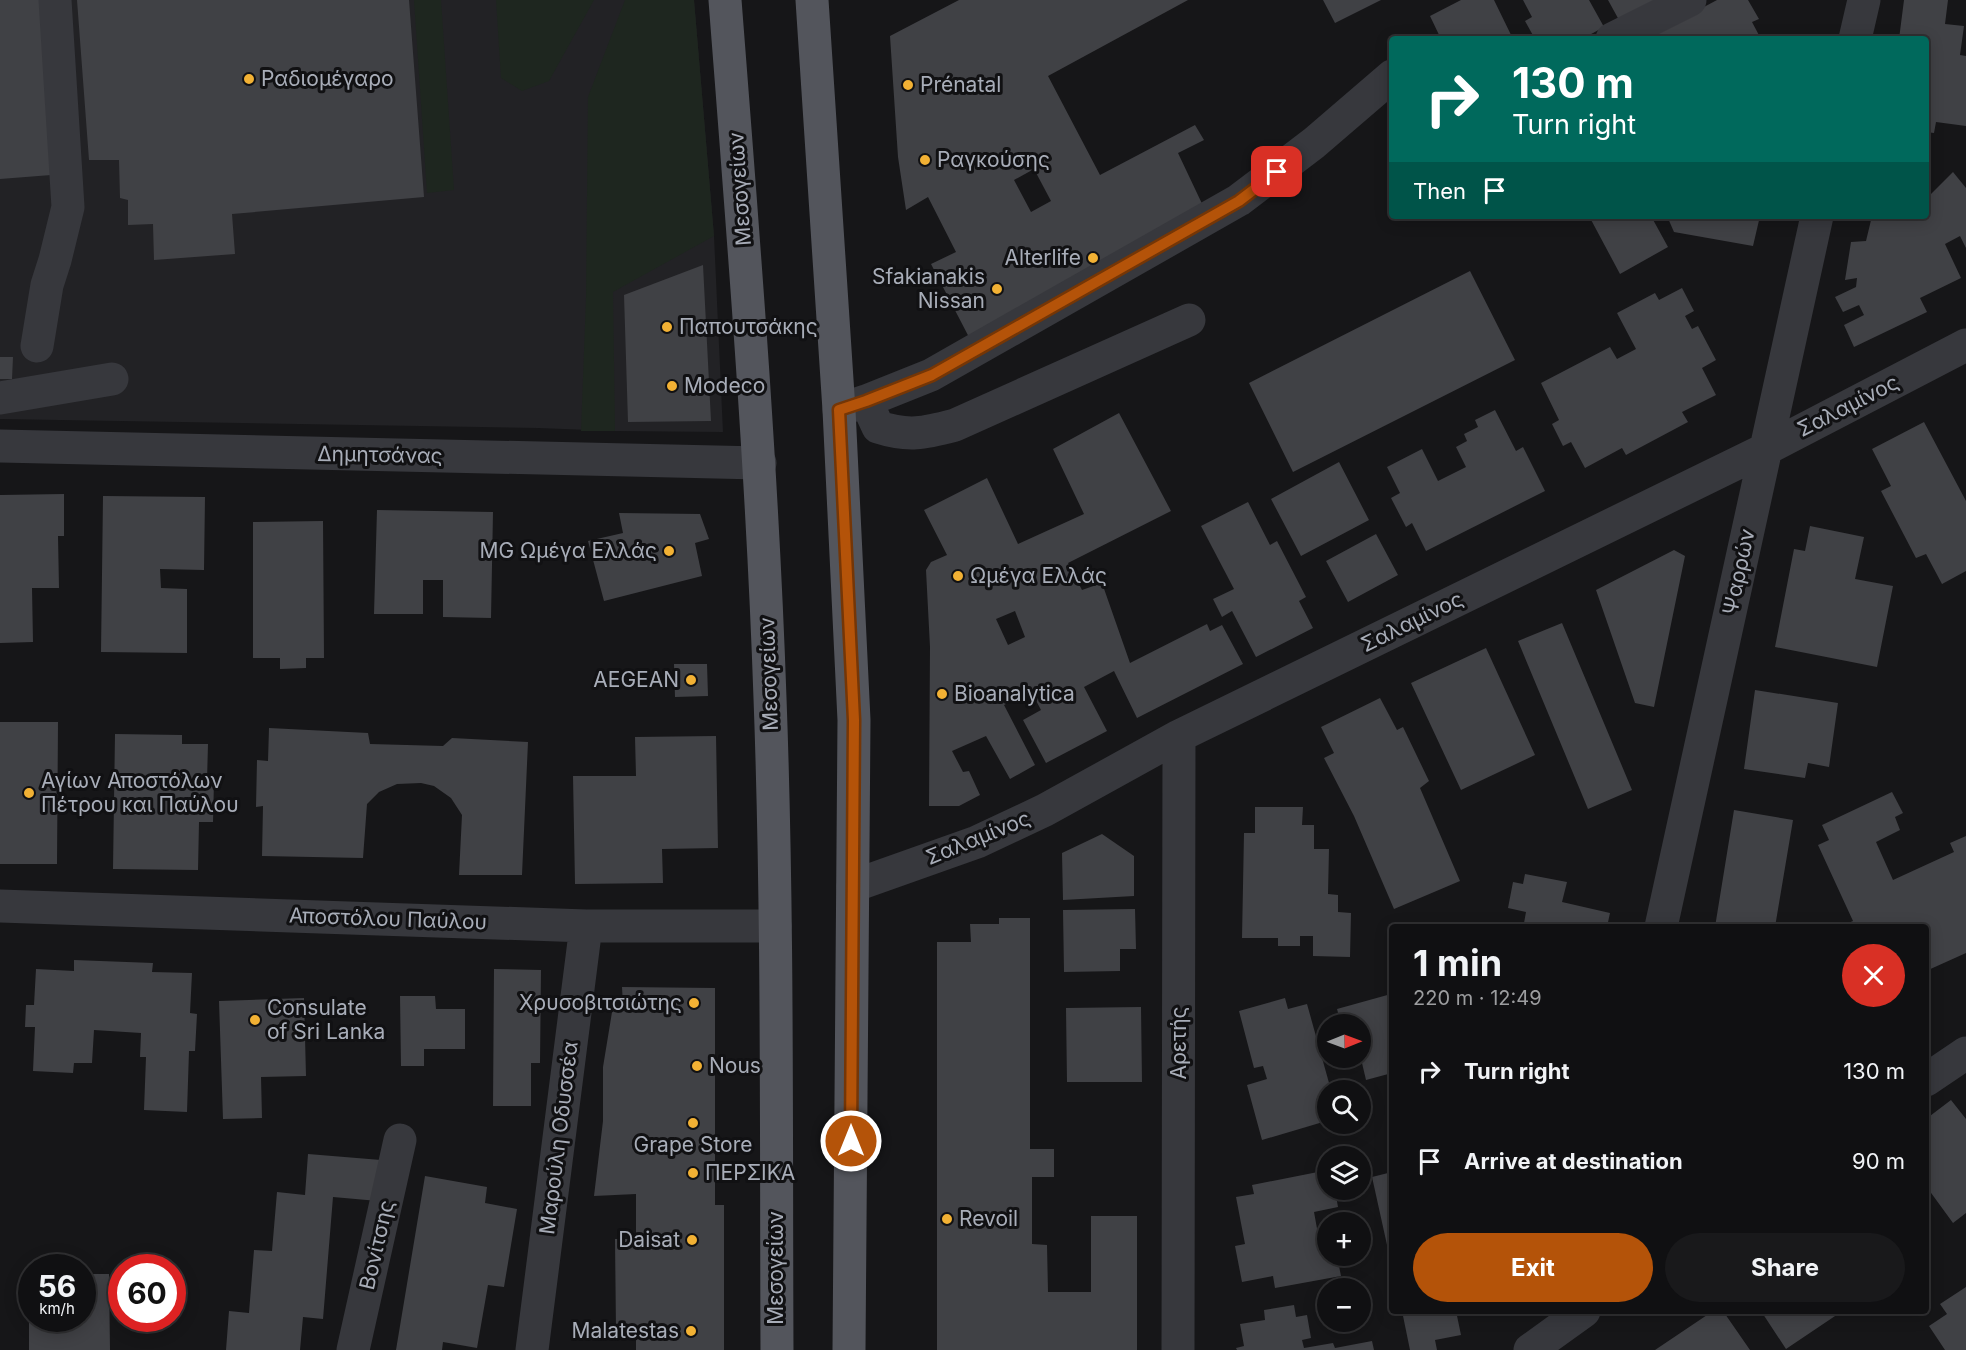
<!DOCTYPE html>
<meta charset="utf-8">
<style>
:root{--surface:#101012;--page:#19191b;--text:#f1f3f6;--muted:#9c9d9f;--line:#303032;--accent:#b45309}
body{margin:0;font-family:Inter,sans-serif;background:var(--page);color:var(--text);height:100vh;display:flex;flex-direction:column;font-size:22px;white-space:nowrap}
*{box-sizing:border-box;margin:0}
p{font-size:20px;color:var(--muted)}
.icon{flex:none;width:33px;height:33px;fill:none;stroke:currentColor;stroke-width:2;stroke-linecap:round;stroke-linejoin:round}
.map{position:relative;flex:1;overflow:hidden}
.details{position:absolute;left:1389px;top:924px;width:540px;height:390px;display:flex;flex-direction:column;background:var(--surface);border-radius:6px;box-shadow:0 3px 15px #0003,0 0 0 2px var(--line)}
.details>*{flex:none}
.hud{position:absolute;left:1389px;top:36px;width:540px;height:183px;border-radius:6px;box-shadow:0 3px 15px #0003,0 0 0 2px var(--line);background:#00695c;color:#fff;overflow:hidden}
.needle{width:39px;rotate:89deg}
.fabs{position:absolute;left:1317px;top:1014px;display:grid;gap:12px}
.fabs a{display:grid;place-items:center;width:54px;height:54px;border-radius:50%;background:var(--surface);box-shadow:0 3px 15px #0003,0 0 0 2px var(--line);font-size:30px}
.speed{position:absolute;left:18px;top:1254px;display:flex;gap:12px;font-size:30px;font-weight:700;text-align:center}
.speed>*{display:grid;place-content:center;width:78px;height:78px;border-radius:50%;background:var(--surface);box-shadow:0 3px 15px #0003,0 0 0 2px var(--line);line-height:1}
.speed small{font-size:15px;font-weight:400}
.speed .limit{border:9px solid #d22;background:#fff;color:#111}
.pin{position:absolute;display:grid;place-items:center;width:51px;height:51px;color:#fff;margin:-26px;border-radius:12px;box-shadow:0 3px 9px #0006}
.me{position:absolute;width:66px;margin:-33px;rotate:0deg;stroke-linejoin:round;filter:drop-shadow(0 0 4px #0008)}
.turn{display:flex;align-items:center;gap:21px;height:126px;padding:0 24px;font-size:27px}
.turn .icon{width:78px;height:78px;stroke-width:2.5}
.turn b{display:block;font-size:42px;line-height:51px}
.then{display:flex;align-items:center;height:57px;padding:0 24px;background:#0003;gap:12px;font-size:22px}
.round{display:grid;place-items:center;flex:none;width:63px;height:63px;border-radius:32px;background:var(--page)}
.head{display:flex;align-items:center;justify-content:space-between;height:102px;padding:0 24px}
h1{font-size:36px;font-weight:700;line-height:45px}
.button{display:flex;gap:12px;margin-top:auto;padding:12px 24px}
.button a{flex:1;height:69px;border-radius:36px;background:var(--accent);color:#fff;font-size:24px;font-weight:700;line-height:69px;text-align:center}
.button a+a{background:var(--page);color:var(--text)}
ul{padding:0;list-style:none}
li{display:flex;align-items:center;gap:18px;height:90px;padding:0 24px}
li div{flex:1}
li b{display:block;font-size:22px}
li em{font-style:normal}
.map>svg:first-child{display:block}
.built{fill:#222225}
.green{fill:#1e261f}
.building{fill:#404145;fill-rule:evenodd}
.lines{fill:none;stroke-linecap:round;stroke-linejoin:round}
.minor{stroke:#37383d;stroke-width:33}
.major{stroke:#53555c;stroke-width:33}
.route-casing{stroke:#753606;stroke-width:15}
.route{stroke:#b45309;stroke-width:10}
.poi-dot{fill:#f2b134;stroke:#111113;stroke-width:2}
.labels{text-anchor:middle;stroke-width:6;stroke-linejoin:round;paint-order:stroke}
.poi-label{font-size:21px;fill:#a8adb8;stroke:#111113;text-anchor:start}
.street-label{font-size:21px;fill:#a8adb8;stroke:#111113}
</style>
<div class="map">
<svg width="1966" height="1350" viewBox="0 0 1966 1350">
<rect width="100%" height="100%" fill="#161618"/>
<path class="built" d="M 0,0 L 694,0 L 714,236 L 723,432 L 615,431 L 538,428 L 0,419 Z"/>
<path class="green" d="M 414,0 L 441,0 L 454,190 L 427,193 Z
M 496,0 L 594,0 L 549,81 L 522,91 L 501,78 Z
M 625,0 L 694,0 L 714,236 L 613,292 L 615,431 L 581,431 L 586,298 L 588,97 Z"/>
<path class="building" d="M 0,0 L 51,0 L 64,174 L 0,179 Z
M 77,0 L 409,0 L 424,197 L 232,214 L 235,254 L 154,260 L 153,224 L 128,225 L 128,200 L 120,198 L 119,160 L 89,160 Z
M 959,0 L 1188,0 L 1048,76 L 1100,175 L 1195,125 L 1204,140 L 1178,153 L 1205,210 L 972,343 L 931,264 L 956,252 L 928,197 L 906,210 L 898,157 L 890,36 ZM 1034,169 L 1051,201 L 1031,212 L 1014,180 Z
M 1323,0 L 1381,0 L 1335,23 Z
M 1461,0 L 1494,0 L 1513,39 L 1441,39 L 1430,16 Z
M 1523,0 L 1589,0 L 1604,27 L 1582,39 L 1535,39 L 1525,21 L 1532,17 Z
M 1608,0 L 1655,0 L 1619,20 Z
M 1717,0 L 1748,0 L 1759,19 L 1752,22 L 1761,39 L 1644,39 Z
M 1904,0 L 1948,0 L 1945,24 L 1964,26 L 1960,55 L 1966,56 L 1966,126 L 1936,122 L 1934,133 L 1926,132 L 1926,39 L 1899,39 Z
M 1953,172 L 1966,188 L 1966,248 L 1960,236 L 1945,244 L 1961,278 L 1920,298 L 1927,312 L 1854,347 L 1844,325 L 1864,315 L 1859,305 L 1843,312 L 1835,297 L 1856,287 L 1857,278 L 1845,280 L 1851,242 L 1866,241 L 1872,216 L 1926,216 L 1926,199 Z
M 1589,216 L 1651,216 L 1668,247 L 1620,274 Z
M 1667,216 L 1760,216 L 1753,246 L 1674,232 Z
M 703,265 L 711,421 L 628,422 L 624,295 Z
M 1470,271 L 1515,360 L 1293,472 L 1249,383 Z
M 1682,288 L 1694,311 L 1685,316 L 1692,329 L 1698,326 L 1716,360 L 1702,368 L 1716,395 L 1682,412 L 1688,422 L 1626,455 L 1622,448 L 1585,468 L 1571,442 L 1563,446 L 1552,424 L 1559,420 L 1541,383 L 1610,347 L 1617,359 L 1636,349 L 1617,313 L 1655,293 L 1659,300 Z
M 0,357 L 13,357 L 12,379 L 0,379 Z
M 1495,410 L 1516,451 L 1523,447 L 1545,491 L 1426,551 L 1412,523 L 1406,527 L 1391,498 L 1400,493 L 1387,467 L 1422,449 L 1438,481 L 1466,467 L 1456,447 L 1467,441 L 1464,434 L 1478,427 L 1475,420 Z
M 1119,413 L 1171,511 L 1068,563 L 1082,590 L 1102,583 L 1130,663 L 1207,624 L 1210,631 L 1222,625 L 1243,664 L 1137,718 L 1114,671 L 1084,687 L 1107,731 L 1046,763 L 1023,720 L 1041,710 L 1031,691 L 1004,705 L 1035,765 L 1010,779 L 986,736 L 952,751 L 963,772 L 969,771 L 980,795 L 959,806 L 929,806 L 930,647 L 926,570 L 931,562 L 947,555 L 924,510 L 987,478 L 1018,544 L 1084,514 L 1053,449 ZM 1015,611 L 1025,637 L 1008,645 L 996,619 Z
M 1924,422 L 1966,501 L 1966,571 L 1942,584 L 1926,554 L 1916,558 L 1881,491 L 1891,486 L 1872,449 Z
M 1339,462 L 1369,520 L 1301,556 L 1271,499 Z
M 64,494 L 64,536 L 58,536 L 59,588 L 32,588 L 33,642 L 0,643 L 0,495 Z
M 103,496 L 205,497 L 204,570 L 160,569 L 161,588 L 187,589 L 187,653 L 101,652 Z
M 1248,502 L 1270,545 L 1277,541 L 1306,597 L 1299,601 L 1313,628 L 1256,657 L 1232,611 L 1222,617 L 1213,599 L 1234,589 L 1201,526 Z
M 377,510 L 493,512 L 491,618 L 443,617 L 443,580 L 423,580 L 423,614 L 374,614 Z
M 619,513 L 700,514 L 709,539 L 695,543 L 702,576 L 604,601 L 588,541 L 623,533 Z
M 323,521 L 324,658 L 306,658 L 306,668 L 280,669 L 280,658 L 253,658 L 253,522 Z
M 1810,526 L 1864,537 L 1855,579 L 1893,586 L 1877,667 L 1775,647 L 1794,549 L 1805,551 Z
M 1376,534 L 1398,575 L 1348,602 L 1326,561 Z
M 1674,550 L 1685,556 L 1654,707 L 1635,703 L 1596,590 Z
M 1562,623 L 1632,790 L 1588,809 L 1518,641 Z
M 1486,648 L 1535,755 L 1461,790 L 1411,683 Z
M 674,664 L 707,664 L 708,696 L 675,697 Z
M 1755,690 L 1838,703 L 1829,767 L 1808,763 L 1805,778 L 1744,769 Z
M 1380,698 L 1397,730 L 1403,727 L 1429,781 L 1420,788 L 1460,881 L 1394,909 L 1354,816 L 1324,758 L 1334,753 L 1321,727 Z
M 0,722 L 58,722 L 57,864 L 0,864 Z
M 269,728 L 368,733 L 370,744 L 443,746 L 452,738 L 528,742 L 522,875 L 459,875 L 462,815 L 451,798 L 434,786 L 421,783 L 397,784 L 379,792 L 367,804 L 363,858 L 262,856 L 263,806 L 256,807 L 257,760 L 268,761 Z
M 115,734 L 182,735 L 182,744 L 208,744 L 207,781 L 214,781 L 213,822 L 199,822 L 198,870 L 113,869 Z
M 716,736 L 718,848 L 662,849 L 663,883 L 575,884 L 573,776 L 636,776 L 635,737 Z
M 1892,792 L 1903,813 L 1895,817 L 1900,830 L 1876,842 L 1893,880 L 1954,852 L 1950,843 L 1966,836 L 1966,953 L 1926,971 L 1926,927 L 1839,927 L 1853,921 L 1818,845 L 1829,840 L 1822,825 Z
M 1255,807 L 1303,807 L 1302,825 L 1314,825 L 1314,849 L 1329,849 L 1328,894 L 1338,895 L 1338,912 L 1351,913 L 1350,957 L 1313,956 L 1313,936 L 1300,936 L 1300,946 L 1278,946 L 1278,938 L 1242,938 L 1244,833 L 1255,833 Z
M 1734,810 L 1793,820 L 1775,927 L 1715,927 Z
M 1102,834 L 1134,856 L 1134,896 L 1063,900 L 1062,853 Z
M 1525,874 L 1567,882 L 1562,902 L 1610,913 L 1607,927 L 1533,927 L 1534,925 L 1524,923 L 1526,912 L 1508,908 L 1513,882 L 1523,884 Z
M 1135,909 L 1136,949 L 1120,949 L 1120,971 L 1064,972 L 1063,910 Z
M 999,918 L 1030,918 L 1030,1149 L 1054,1149 L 1054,1177 L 1032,1177 L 1032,1244 L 1047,1245 L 1048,1292 L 1091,1292 L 1091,1216 L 1137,1216 L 1137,1350 L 937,1350 L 937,942 L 971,942 L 970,924 L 999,924 Z
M 74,960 L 153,963 L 152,972 L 192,973 L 190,1013 L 197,1014 L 195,1051 L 189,1051 L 187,1112 L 144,1110 L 146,1057 L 140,1057 L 141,1033 L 94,1030 L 92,1063 L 74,1063 L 73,1073 L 33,1071 L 35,1027 L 25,1027 L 26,1005 L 34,1005 L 36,969 L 74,971 Z
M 494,969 L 541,970 L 540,1063 L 531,1063 L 531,1106 L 493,1106 Z
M 622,987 L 715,988 L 715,1205 L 724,1205 L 724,1350 L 636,1350 L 636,1331 L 616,1331 L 615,1239 L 636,1239 L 636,1194 L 594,1196 L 603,1121 L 603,1067 L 613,1006 L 623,1005 Z
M 1391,994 L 1392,1073 L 1366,1080 L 1362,1063 L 1352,1066 L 1350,1058 L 1360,1058 L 1360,1024 L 1341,1024 L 1337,1009 Z
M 400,996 L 435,996 L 436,1009 L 465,1009 L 465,1049 L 424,1049 L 424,1066 L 401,1066 Z
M 304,998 L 306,1076 L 261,1077 L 262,1118 L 223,1119 L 219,1001 Z
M 1285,998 L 1288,1009 L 1307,1004 L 1331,1090 L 1328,1090 L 1328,1096 L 1316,1099 L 1323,1122 L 1262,1140 L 1247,1085 L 1267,1079 L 1263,1066 L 1254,1068 L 1239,1011 Z
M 1141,1007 L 1142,1082 L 1067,1082 L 1066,1008 Z
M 1951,1100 L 1966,1119 L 1966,1213 L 1953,1223 L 1926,1186 L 1926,1119 Z
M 308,1154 L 381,1160 L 378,1201 L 333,1197 L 323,1319 L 303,1317 L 300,1350 L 226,1350 L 229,1311 L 249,1313 L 254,1250 L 272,1251 L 277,1192 L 305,1195 Z
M 1328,1170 L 1328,1190 L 1335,1190 L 1338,1207 L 1314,1212 L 1318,1234 L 1328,1232 L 1328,1256 L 1337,1256 L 1341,1276 L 1275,1288 L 1273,1276 L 1242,1282 L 1235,1246 L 1245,1244 L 1236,1197 L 1254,1194 L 1252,1185 Z
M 1392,1172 L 1392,1263 L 1391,1263 L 1372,1177 Z
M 425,1176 L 487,1187 L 485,1203 L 517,1209 L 504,1287 L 488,1285 L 477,1348 L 443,1342 L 442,1350 L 396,1350 Z
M 82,1274 L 109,1274 L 110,1350 L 29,1350 L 29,1297 L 32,1296 L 32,1318 L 82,1318 Z
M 1966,1287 L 1966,1350 L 1945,1350 L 1929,1326 L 1947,1314 L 1940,1304 Z
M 1294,1305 L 1296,1317 L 1307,1315 L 1311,1338 L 1302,1340 L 1304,1348 L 1333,1343 L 1335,1348 L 1372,1341 L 1374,1350 L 1237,1350 L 1236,1348 L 1244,1346 L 1240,1324 L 1265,1320 L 1264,1310 Z
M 1402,1311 L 1456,1311 L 1461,1335 L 1435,1340 L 1437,1350 L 1410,1350 Z
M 1713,1311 L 1723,1311 L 1750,1350 L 1655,1350 Z
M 1761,1311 L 1841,1311 L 1841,1312 L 1786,1349 Z"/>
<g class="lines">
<path class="minor" d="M 1612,39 L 1690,0
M 1855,39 L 1864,0
M 37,346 L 47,285 L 55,260 L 68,207 L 55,0
M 0,398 L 112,379
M 866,401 L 878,427 C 909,437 924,433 955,425 L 1189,320
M 839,410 L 866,401 L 931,375 L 1239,200 L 1314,143 L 1392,76
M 0,446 L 760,463
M 853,886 L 977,842 L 1045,810 L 1179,736 L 1766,449 L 1966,345
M 0,906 L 586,926 L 775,926
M 1661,927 L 1817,216
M 1926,1080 L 1966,1053
M 353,1350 L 400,1140
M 532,1350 L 586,926
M 1178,1350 L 1179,736
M 1530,1350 L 1584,1311"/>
<path class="major" d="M 725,0 C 743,233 762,465 770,698 C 778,915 776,1133 777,1350
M 812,0 L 839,410 L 854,720 L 849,1350"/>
</g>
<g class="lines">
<g class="route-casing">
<path id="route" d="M 851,1141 L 854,720 L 839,410 L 866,401 L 932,375 L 1239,201 L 1277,172"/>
</g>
<use href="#route" class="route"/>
</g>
<g class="poi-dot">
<circle cx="249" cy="79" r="6"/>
<circle cx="908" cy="85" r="6"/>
<circle cx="925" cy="160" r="6"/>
<circle cx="1093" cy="258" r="6"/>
<circle cx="997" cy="289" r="6"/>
<circle cx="667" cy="327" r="6"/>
<circle cx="672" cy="386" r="6"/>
<circle cx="669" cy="551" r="6"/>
<circle cx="958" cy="576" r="6"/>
<circle cx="691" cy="680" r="6"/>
<circle cx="942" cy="694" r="6"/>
<circle cx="29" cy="793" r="6"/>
<circle cx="694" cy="1003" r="6"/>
<circle cx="255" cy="1020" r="6"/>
<circle cx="697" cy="1066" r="6"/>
<circle cx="693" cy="1123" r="6"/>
<circle cx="693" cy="1173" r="6"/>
<circle cx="947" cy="1219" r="6"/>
<circle cx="692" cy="1240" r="6"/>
<circle cx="691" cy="1331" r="6"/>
</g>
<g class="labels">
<g class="poi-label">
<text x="261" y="86">Ραδιομέγαρο</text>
<text x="920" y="92">Prénatal</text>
<text x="937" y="167">Ραγκούσης</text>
<text x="1081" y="265" text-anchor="end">Alterlife</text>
<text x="985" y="284" text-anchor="end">Sfakianakis<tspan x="985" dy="24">Nissan</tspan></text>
<text x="679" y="334">Παπουτσάκης</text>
<text x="684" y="393">Modeco</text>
<text x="657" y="558" text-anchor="end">MG Ωμέγα Ελλάς</text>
<text x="970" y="583">Ωμέγα Ελλάς</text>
<text x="679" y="687" text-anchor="end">AEGEAN</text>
<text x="954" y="701">Bioanalytica</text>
<text x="41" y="788">Αγίων Αποστόλων<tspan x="41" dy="24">Πέτρου και Παύλου</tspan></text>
<text x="682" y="1010" text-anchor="end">Χρυσοβιτσιώτης</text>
<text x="267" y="1015">Consulate<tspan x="267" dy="24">of Sri Lanka</tspan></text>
<text x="709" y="1073">Nous</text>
<text x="693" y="1152" text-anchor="middle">Grape Store</text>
<text x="705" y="1180">ΠΕΡΣΙΚΑ</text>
<text x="959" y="1226">Revoil</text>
<text x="680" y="1247" text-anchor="end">Daisat</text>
<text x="679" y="1338" text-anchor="end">Malatestas</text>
</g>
<g class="street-label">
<text transform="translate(740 189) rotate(-94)" y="7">Μεσογείων</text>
<text transform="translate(1848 406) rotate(-27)" y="7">Σαλαμίνος</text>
<text transform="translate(380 455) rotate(1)" y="7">Δημητσάνας</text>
<text transform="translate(1739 572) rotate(-78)" y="7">Ψαρρών</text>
<text transform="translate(1412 622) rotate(-26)" y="7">Σαλαμίνος</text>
<text transform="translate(769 674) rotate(-92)" y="7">Μεσογείων</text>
<text transform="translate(978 838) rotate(-22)" y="7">Σαλαμίνος</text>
<text transform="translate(388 919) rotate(2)" y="7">Αποστόλου Παύλου</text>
<text transform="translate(1179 1043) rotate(-90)" y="7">Αρετής</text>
<text transform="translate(559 1138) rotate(-83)" y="7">Μαρούλη Οδυσσέα</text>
<text transform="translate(377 1245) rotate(-77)" y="7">Βονίτσης</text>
<text transform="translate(776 1268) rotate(-90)" y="7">Μεσογείων</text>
</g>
</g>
</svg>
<div class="fabs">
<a><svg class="needle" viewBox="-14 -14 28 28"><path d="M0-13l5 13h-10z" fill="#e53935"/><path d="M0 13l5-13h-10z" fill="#9c9d9f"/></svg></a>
<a><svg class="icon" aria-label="search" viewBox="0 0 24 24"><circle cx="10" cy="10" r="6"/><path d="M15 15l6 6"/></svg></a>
<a><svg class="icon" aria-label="layers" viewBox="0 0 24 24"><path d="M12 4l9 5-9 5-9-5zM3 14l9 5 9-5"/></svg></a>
<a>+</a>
<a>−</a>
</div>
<div class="speed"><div>56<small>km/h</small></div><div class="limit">60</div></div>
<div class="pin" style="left:1277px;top:172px;background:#d93025"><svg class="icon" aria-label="arrive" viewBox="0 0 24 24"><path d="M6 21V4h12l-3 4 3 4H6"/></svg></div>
<svg class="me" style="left:851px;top:1141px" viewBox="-20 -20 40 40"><circle r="17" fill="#b45309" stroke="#fff" stroke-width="3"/><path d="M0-11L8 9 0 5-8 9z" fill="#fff"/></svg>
<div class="hud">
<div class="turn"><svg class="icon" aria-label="right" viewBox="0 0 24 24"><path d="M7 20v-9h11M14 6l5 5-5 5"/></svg><div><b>130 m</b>Turn right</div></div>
<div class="then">Then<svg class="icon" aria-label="arrive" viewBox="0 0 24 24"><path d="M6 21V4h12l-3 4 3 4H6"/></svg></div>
</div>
<section class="details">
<div class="head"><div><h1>1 min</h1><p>220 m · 12:49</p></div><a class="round" style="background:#d93025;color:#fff"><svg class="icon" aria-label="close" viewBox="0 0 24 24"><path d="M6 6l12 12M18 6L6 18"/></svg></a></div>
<ul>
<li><svg class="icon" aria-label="right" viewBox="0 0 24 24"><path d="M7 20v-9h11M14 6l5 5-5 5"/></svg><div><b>Turn right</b></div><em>130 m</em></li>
<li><svg class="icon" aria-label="arrive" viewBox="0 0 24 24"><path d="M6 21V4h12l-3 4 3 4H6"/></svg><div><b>Arrive at destination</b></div><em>90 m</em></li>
</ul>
<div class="button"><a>Exit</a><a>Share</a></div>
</section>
</div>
